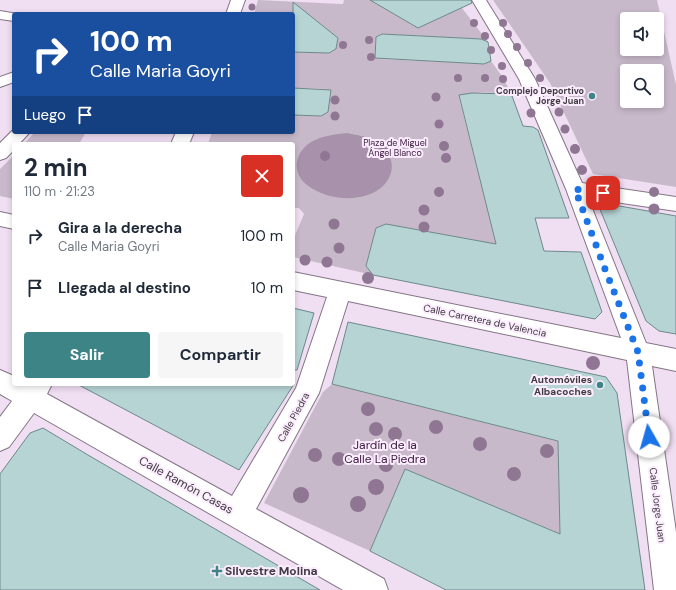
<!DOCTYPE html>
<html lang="es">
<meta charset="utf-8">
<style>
:root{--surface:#fff;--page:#f6f6f7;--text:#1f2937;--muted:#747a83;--accent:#3c8486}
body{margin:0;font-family:"DM Sans",sans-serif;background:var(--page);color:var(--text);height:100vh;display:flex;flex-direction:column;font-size:15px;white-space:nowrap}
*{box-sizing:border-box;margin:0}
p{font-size:13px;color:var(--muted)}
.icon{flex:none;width:22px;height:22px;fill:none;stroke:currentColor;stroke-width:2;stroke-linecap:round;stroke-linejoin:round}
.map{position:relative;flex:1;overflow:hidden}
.sheet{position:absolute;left:12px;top:142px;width:283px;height:244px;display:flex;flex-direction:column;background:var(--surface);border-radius:4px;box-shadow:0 2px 6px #0003}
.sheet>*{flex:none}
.guide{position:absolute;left:12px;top:12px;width:283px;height:122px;border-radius:4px;box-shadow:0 2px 6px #0003;background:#1a4fa0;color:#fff;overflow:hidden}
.tools{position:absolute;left:620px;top:12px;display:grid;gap:8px}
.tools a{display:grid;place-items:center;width:44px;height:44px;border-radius:4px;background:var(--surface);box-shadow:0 2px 6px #0003;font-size:20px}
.pin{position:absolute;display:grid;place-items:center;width:34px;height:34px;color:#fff;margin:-17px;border-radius:8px;box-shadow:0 2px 6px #0006}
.me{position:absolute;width:44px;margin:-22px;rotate:353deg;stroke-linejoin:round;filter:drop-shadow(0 0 3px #0008)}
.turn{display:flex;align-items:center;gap:14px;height:84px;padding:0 12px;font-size:18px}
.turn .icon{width:52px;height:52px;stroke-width:2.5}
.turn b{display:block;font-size:28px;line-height:34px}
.then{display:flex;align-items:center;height:38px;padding:0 12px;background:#0003;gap:8px;font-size:15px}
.round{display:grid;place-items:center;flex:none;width:42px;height:42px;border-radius:4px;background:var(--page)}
.summary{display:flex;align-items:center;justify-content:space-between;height:68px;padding:0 12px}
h1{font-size:24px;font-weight:700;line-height:30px}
.cta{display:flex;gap:8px;margin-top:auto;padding:8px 12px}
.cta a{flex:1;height:46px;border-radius:4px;background:var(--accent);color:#fff;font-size:16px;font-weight:700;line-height:46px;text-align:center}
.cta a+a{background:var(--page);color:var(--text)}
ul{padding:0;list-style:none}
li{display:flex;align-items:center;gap:12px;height:52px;padding:0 12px}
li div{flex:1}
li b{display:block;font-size:15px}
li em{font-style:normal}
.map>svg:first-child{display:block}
.green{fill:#c8b9ca;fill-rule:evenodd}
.water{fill:#a891ab}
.building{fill:#b7d4d5;stroke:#6d898a}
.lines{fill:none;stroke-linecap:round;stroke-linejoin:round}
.minor-casing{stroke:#847586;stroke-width:2}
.minor{fill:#fff;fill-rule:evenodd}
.tree{fill:#8f7693}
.route{stroke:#1a73e8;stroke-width:7;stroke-dasharray:0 12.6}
.poi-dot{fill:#3c8486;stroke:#fbedfd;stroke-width:1.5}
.labels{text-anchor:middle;stroke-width:4;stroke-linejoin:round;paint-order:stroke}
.far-poi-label{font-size:9px;font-weight:bold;fill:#403a41;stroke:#fbedfd;text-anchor:end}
.far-park-label{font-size:9px;fill:#402045;stroke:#fbedfd}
.street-label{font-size:10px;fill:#403a41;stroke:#fbedfd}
.poi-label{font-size:10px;font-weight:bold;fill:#403a41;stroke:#fbedfd;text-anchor:end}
.near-park-label{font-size:12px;fill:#402045;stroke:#fbedfd}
.near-street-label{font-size:12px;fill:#403a41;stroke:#fbedfd}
.near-poi-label{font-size:12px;font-weight:bold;fill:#403a41;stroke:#fbedfd;text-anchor:start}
</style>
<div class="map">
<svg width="676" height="590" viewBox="0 0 676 590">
<rect width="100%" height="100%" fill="#f0def2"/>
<path class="green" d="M 258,0 L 341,4 L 343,4 L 344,0 L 379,0 L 380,6 L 462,8 L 488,42 L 481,39 L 382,34 L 376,37 L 375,55 L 380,59 L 452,62 L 491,61 L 504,79 L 512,96 L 508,94 C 492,93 474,90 459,97 L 496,244 L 386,224 L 376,228 L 366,266 L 373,275 L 293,257 L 293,240 L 304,214 L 299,208 L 293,208 L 293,144 L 208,144 L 212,132 L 293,132 L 293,115 L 321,116 L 328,112 L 331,93 L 326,89 L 293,88 L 293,52 L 329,53 L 336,49 L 338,38 L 332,34 L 293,32 L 293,14 L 254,14 Z
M 493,0 L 657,0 L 676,85 L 676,187 L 593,174 L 550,83 ZM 627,19 L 657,19 L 657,49 L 627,49 ZM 627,71 L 657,71 L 657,101 L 627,101 Z
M 35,132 L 86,132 L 79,144 L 24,144 Z
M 14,155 L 14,199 L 0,196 L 0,169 Z
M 332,384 L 558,441 L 560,534 L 405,469 L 370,551 L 264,503 L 323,392 Z"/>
<path class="water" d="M 347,133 C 356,135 365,136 373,140 C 391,149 399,169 384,185 C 365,204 327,201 307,185 C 299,179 294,168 298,158 C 305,138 328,135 347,133 Z"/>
<path class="building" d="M 370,0 L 471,0 L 472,3 L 418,28 Z
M 293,2 L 338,38 L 336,49 L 329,53 L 293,52 Z
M 382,34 L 481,39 L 488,42 L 491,61 L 484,64 L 375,58 L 376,37 Z
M 293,88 L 331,90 L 328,112 L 321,116 L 293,115 Z
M 472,93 L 508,94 L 512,96 L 523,126 L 533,127 L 538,130 L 569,218 L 535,218 L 544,251 L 581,252 L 602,312 L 595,319 L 373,275 L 366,266 L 376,228 L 386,224 L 496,244 L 459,95 Z
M 597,202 L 676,216 L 676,334 L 659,331 L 646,321 Z
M 293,308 L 314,313 L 297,370 L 293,370 Z
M 348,322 L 606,377 L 617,393 L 645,590 L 446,590 L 370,551 L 405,469 L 560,534 L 558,441 L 332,384 Z
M 77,384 L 294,384 L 239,470 Z
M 43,428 L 88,455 L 320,590 L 0,590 L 0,474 L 30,433 Z"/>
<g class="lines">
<g class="minor-casing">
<path id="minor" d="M 231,0 L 245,0 L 240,14 L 226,14 Z
M 472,0 L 486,0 L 535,79 L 582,183 L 676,197 L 676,211 L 588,198 L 646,343 L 676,349 L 676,371 L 652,366 L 676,532 L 676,590 L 654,590 L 627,360 L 348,301 L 319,393 L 256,509 L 384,579 L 388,590 L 343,590 L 34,413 L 9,447 L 0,451 L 0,417 L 12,401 L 0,394 L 0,370 L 14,376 L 14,384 L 52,384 L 47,394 L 232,496 L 296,388 L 327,297 L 293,290 L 293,272 L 621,338 L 566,189 L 519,79 Z
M 0,11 L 18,14 L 14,14 L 14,21 L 0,19 Z
M 14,72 L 14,82 L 0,87 L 0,77 Z
M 14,129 L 14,132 L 30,132 L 19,144 L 14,144 L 14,150 L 6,158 L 0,160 L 0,143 Z
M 176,132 L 194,132 L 189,144 L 171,144 Z
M 0,212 L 14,215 L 14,229 L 0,226 Z"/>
</g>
<use href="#minor" class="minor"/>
</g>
<g class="tree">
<circle cx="252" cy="7" r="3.5"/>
<circle cx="474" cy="23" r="4"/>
<circle cx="503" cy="23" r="4"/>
<circle cx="508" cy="34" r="4"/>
<circle cx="485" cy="36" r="4"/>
<circle cx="369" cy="40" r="4"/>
<circle cx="343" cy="45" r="4"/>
<circle cx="517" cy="47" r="4"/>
<circle cx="491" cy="50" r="4"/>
<circle cx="371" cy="57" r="4"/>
<circle cx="528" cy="63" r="4"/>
<circle cx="502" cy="66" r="4"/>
<circle cx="458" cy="78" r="4"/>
<circle cx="485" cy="78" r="4"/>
<circle cx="540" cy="78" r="4"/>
<circle cx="503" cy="79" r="4"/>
<circle cx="436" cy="97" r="4.5"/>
<circle cx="335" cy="100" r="4.5"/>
<circle cx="559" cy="112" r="4.5"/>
<circle cx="531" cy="113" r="4.5"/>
<circle cx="335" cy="116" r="4.5"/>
<circle cx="439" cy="124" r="4.5"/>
<circle cx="565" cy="129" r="4.5"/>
<circle cx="444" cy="146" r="5"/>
<circle cx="575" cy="149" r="5"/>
<circle cx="384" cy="152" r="5"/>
<circle cx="325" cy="156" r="5"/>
<circle cx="446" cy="158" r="5"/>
<circle cx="582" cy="170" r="5"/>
<circle cx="615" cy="186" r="5"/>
<circle cx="439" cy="192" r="5"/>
<circle cx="654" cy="192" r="5"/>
<circle cx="654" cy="209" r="5.5"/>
<circle cx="424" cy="210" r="5.5"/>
<circle cx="334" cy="224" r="5.5"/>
<circle cx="424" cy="227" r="5.5"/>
<circle cx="339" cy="248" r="5.5"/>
<circle cx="305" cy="260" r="5.5"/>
<circle cx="327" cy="262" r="5.5"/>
<circle cx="368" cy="278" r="6"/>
<circle cx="593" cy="363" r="7"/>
<circle cx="368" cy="409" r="7"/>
<circle cx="436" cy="427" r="7"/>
<circle cx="376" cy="429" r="7"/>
<circle cx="395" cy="434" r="7"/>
<circle cx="480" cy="444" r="7"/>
<circle cx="547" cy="451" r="7"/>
<circle cx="315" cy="455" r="7"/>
<circle cx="339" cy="459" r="7"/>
<circle cx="386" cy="465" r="7"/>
<circle cx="514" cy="474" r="7"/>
<circle cx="376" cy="487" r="8"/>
<circle cx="301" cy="495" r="8"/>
<circle cx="358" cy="504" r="8"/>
</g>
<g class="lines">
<path class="route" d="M 603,193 L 575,189 L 605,269 L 638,352 L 649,437"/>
</g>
<g class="poi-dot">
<circle cx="592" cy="96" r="4"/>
<circle cx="600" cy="385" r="4"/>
<path d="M215 565h4v4h4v4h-4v4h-4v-4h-4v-4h4z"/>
</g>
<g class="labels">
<g class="far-poi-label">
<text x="584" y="94">Complejo Deportivo<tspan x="584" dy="10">Jorge Juan</tspan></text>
</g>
<g class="far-park-label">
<text x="395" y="146">Plaza de Miguel<tspan x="395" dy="10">Ángel Blanco</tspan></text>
</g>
<g class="street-label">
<text transform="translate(485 320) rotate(12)" y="4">Calle Carretera de Valencia</text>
<text transform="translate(293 417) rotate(-61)" y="4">Calle Piedra</text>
<text transform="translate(658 505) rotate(83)" y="4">Calle Jorge Juan</text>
</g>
<g class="poi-label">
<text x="592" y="383">Automóviles<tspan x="592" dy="12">Albacoches</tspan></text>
</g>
<g class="near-park-label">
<text x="385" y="449">Jardín de la<tspan x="385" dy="14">Calle La Piedra</tspan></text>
</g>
<g class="near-street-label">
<text transform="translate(186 485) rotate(29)" y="4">Calle Ramón Casas</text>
</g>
<g class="near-poi-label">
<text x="225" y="575">Silvestre Molina</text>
</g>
</g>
</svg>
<div class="tools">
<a><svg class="icon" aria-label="sound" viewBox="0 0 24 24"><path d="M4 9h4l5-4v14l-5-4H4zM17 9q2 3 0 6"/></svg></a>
<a><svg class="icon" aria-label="search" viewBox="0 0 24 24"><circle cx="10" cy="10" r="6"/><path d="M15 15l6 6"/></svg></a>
</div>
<div class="pin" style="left:603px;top:193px;background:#d93025"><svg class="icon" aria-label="arrive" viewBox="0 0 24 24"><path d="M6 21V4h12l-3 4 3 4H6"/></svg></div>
<svg class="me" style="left:649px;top:437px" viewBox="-20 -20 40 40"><circle r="19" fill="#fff"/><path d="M0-13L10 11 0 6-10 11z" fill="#1a73e8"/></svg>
<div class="guide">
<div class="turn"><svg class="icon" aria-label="right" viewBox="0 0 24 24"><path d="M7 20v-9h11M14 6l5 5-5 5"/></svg><div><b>100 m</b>Calle Maria Goyri</div></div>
<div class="then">Luego<svg class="icon" aria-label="arrive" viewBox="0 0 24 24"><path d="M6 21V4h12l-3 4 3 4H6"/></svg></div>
</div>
<section class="sheet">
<div class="summary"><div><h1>2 min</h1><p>110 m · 21:23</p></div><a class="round" style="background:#d93025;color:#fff"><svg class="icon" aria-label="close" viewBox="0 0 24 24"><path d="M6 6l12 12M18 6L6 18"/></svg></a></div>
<ul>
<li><svg class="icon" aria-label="right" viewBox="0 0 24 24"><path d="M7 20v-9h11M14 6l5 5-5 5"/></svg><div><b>Gira a la derecha</b><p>Calle Maria Goyri</p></div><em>100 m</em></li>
<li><svg class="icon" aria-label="arrive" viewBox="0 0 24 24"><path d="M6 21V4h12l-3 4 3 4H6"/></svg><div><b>Llegada al destino</b></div><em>10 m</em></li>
</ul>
<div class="cta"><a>Salir</a><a>Compartir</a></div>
</section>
</div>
